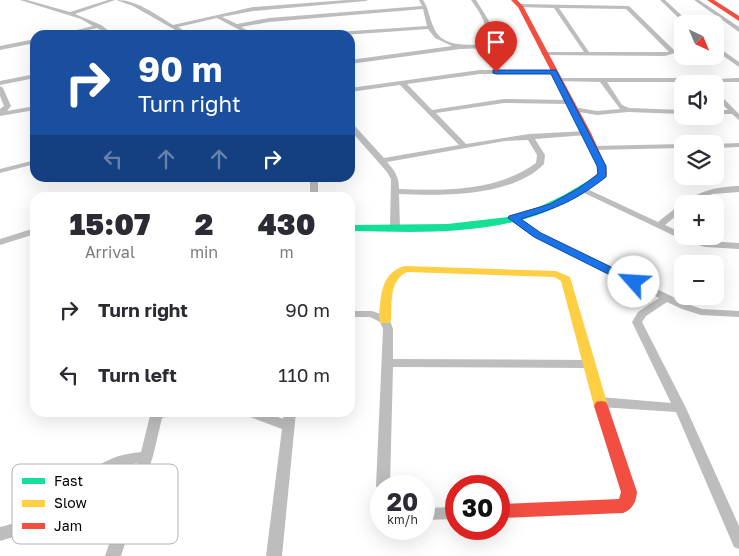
<!DOCTYPE html>
<meta charset="utf-8">
<style>
:root{--surface:#fff;--page:#f2f2f3;--text:#2b2b33;--muted:#7c7c81}
body{margin:0;font-family:"Golos Text",sans-serif;background:var(--page);color:var(--text);height:100vh;display:flex;flex-direction:column;font-size:19px;white-space:nowrap}
*{box-sizing:border-box;margin:0}
p{font-size:16px;color:var(--muted)}
.icon{flex:none;width:28px;height:28px;fill:none;stroke:currentColor;stroke-width:2;stroke-linecap:round;stroke-linejoin:round}
.map{position:relative;flex:1;overflow:hidden}
.drawer{position:absolute;left:30px;top:192px;width:325px;height:225px;display:flex;flex-direction:column;background:var(--surface);border-radius:15px;box-shadow:0 5px 20px #0002}
.drawer>*{flex:none}
.banner{position:absolute;left:30px;top:30px;width:325px;height:152px;border-radius:15px;box-shadow:0 5px 20px #0002;background:#1a4fa0;color:#fff;overflow:hidden}
.needle{width:32px;rotate:136deg}
.fabs{position:absolute;left:674px;top:15px;display:grid;gap:10px}
.fabs a{display:grid;place-items:center;width:50px;height:50px;border-radius:10px;background:var(--surface);box-shadow:0 5px 20px #0002;font-size:25px}
.speed{position:absolute;left:370px;top:475px;display:flex;gap:10px;font-size:25px;font-weight:700;text-align:center}
.speed>*{display:grid;place-content:center;width:65px;height:65px;border-radius:50%;background:var(--surface);box-shadow:0 5px 20px #0002;line-height:1}
.speed small{font-size:12px;font-weight:400}
.speed .limit{border:8px solid #d22;background:#fff;color:#111}
.pin{position:absolute;display:grid;place-items:center;width:42px;height:42px;color:#fff;margin:-51px -21px;border-radius:50% 50% 50% 0;rotate:-45deg;box-shadow:0 0 5px #0007}
.pin .icon{rotate:45deg}
.me{position:absolute;width:55px;margin:-28px;rotate:296deg;stroke-linejoin:round;filter:drop-shadow(0 0 4px #0008)}
.turn{display:flex;align-items:center;gap:18px;height:105px;padding:0 25px;font-size:22px}
.turn .icon{width:65px;height:65px;stroke-width:2.5}
.turn b{display:block;font-size:35px;line-height:42px}
.lanes{display:flex;align-items:center;height:48px;padding:0 25px;background:#0003;justify-content:center;gap:25px;direction:ltr}
.lanes .off{opacity:.35}
.eta{display:flex;justify-content:space-evenly;align-items:center;height:85px;text-align:center}
.eta b{font-size:30px;font-weight:800;line-height:35px}
ul{padding:0;list-style:none}
li{display:flex;align-items:center;gap:15px;height:65px;padding:0 25px}
li div{flex:1}
li b{display:block;font-size:19px}
li em{font-style:normal}
.map>svg:first-child{display:block}
.lines{fill:none;stroke-linecap:round;stroke-linejoin:round}
.street{fill:#bdbdbd;fill-rule:evenodd}
.fast{fill:#16e098;fill-rule:evenodd}
.slow{fill:#ffcf43;fill-rule:evenodd}
.jam{fill:#f24e42;fill-rule:evenodd}
.route{fill:#1a73e8;stroke:#114b97}
.key{fill:#fff;stroke:#b2b2b2;stroke-width:1}
.key-label{font-size:14px;fill:#000}
</style>
<div class="map">
<svg width="739" height="556" viewBox="0 0 739 556">
<rect width="100%" height="100%" fill="#fff"/>
<g class="lines">
<path class="street" d="M 20,0 L 27,0 L 70,12 L 108,0 L 115,0 L 75,14 L 101,25 L 115,35 L 108,35 L 97,28 L 67,35 L 57,35 L 93,26 L 81,19 Z
M 116,0 C 137,0 155,14 173,25 L 253,7 L 347,0 L 368,0 L 366,1 L 253,11 L 222,17 L 237,24 L 269,18 L 422,6 L 419,0 L 423,0 C 429,9 429,18 434,28 C 442,48 470,45 486,44 L 488,43 C 489,27 480,12 471,0 L 476,0 L 489,21 L 493,33 L 495,46 L 492,48 L 460,49 L 350,64 L 350,60 L 452,46 L 435,38 L 428,29 L 344,35 L 318,35 L 321,33 L 427,26 L 423,9 L 269,22 L 241,27 L 256,35 L 249,35 L 217,18 L 178,27 L 191,35 L 184,35 L 133,6 Z
M 660,0 L 665,0 L 691,24 L 685,24 Z
M 694,0 L 699,0 L 739,27 L 739,32 Z
M 520,4 L 629,6 L 674,50 L 675,53 L 665,56 L 542,55 L 541,54 L 544,52 L 584,52 L 554,8 L 518,7 ZM 559,8 L 626,9 L 669,52 L 589,52 Z
M 35,39 L 35,43 L 0,50 L 0,46 Z
M 715,45 L 739,62 L 739,67 L 715,50 Z
M 480,70 L 554,70 L 557,72 L 554,74 L 480,74 L 407,84 L 432,110 L 504,99 L 569,100 L 572,102 L 569,104 L 504,103 L 436,113 L 466,144 L 529,134 L 587,131 L 591,133 L 587,135 L 535,139 L 545,155 L 544,164 C 512,197 442,196 399,194 L 400,227 L 395,230 L 392,229 L 390,227 L 391,179 L 387,172 L 350,130 L 350,124 L 353,124 L 384,158 L 459,145 L 400,85 L 350,92 L 350,88 ZM 528,140 L 537,155 L 536,163 C 497,191 446,191 399,189 C 399,177 395,171 387,162 L 505,141 Z
M 35,74 L 35,78 L 0,85 L 0,81 Z
M 558,78 L 692,78 C 704,81 725,78 739,78 L 739,82 L 708,82 L 710,84 L 692,82 L 607,82 L 622,105 L 629,108 L 682,110 L 682,114 L 628,112 L 597,115 L 573,111 L 570,109 L 573,107 L 597,111 L 620,109 L 600,82 L 556,81 L 555,80 Z
M 0,86 L 3,88 L 11,106 L 7,111 L 35,106 L 35,110 L 0,116 L 0,109 L 4,106 L 0,96 Z
M 715,90 L 739,114 L 739,120 L 732,114 L 715,114 L 715,110 L 728,110 L 715,96 Z
M 739,143 L 739,147 L 715,148 L 715,144 Z
M 682,144 L 682,148 L 593,150 L 589,148 L 593,146 Z
M 35,160 L 35,164 L 0,173 L 0,169 Z
M 310,178 L 318,178 L 318,198 L 310,198 Z
M 739,186 L 739,192 L 712,194 L 692,204 L 682,204 L 682,211 L 665,225 L 682,233 L 682,236 L 690,236 L 706,241 L 739,243 L 739,249 L 705,247 L 685,241 L 578,190 L 582,187 L 585,188 L 658,222 C 687,199 700,187 739,186 Z
M 513,215 L 540,233 L 690,305 L 702,309 L 739,311 L 739,317 L 701,315 L 682,309 L 667,302 L 646,316 L 642,322 L 686,408 L 739,526 L 739,549 L 734,547 L 676,412 L 600,407 L 596,405 L 594,402 L 596,399 L 600,397 L 671,403 L 632,322 L 638,312 L 659,298 L 534,237 L 510,220 L 509,218 Z
M 35,228 L 35,234 L 0,245 L 0,239 Z
M 350,311 L 372,311 L 389,317 L 393,329 L 393,359 L 589,360 L 593,361 L 595,364 L 593,367 L 589,368 L 393,367 L 390,486 L 381,486 L 381,491 L 378,490 L 376,486 L 383,329 L 380,322 L 370,317 L 350,317 Z
M 151,412 L 175,412 L 173,415 L 162,418 L 153,456 L 121,556 L 105,556 L 137,463 C 101,469 79,500 50,520 C 34,531 18,536 0,541 L 0,527 C 50,516 68,478 111,459 C 120,455 130,453 141,452 Z
M 243,412 L 265,412 L 283,419 L 284,412 L 296,412 L 282,556 L 266,556 L 282,429 L 245,415 Z
M 456,507 L 456,519 L 424,520 L 424,508 Z"/>
<path class="fast" d="M 596,176 L 599,177 L 599,181 C 581,193 563,205 543,213 C 482,236 414,232 350,231 L 350,225 L 447,224 L 508,217 L 535,209 L 564,195 Z"/>
<path class="slow" d="M 405,266 L 556,271 L 570,277 L 608,406 L 606,410 L 601,411 L 596,410 L 594,406 L 561,281 L 554,277 L 407,272 C 389,280 392,304 391,320 L 389,323 L 381,323 C 378,318 379,313 380,307 C 381,289 385,271 405,266 Z"/>
<path class="jam" d="M 511,0 L 517,0 L 523,6 L 591,133 L 606,166 L 607,175 L 599,181 L 593,181 L 591,179 L 597,174 L 598,166 L 583,133 L 518,7 Z
M 707,0 L 714,0 L 739,16 L 739,21 Z
M 601,401 L 606,402 L 608,406 L 637,492 C 636,502 633,509 623,513 L 499,518 L 499,504 L 619,499 L 621,492 L 594,406 L 596,402 Z"/>
</g>
<path class="route" d="M 493,70 L 556,70 L 606,166 L 606,177 C 575,201 557,208 521,219 L 541,233 L 638,280 L 639,282 L 638,285 L 630,285 L 534,237 L 508,218 L 509,216 L 550,204 L 579,188 L 598,174 L 597,166 L 551,74 L 496,74 L 493,73 Z"/>
<rect x="12" y="464" width="166" height="80" rx="8" class="key"/>
<rect x="22" y="478" width="23" height="6" fill="#16e098"/>
<rect x="22" y="500" width="23" height="7" fill="#ffcf43"/>
<rect x="22" y="523" width="23" height="6" fill="#f24e42"/>
<g class="key-label">
<text x="54" y="486">Fast</text>
<text x="54" y="508">Slow</text>
<text x="54" y="531">Jam</text>
</g>
</svg>
<div class="fabs">
<a><svg class="needle" viewBox="-14 -14 28 28"><path d="M0-13l5 13h-10z" fill="#e53935"/><path d="M0 13l5-13h-10z" fill="#7c7c81"/></svg></a>
<a><svg class="icon" aria-label="sound" viewBox="0 0 24 24"><path d="M4 9h4l5-4v14l-5-4H4zM17 9q2 3 0 6"/></svg></a>
<a><svg class="icon" aria-label="layers" viewBox="0 0 24 24"><path d="M12 4l9 5-9 5-9-5zM3 14l9 5 9-5"/></svg></a>
<a>+</a>
<a>−</a>
</div>
<div class="speed"><div>20<small>km/h</small></div><div class="limit">30</div></div>
<div class="pin" style="left:496px;top:72px;background:#d93025"><svg class="icon" aria-label="arrive" viewBox="0 0 24 24"><path d="M6 21V4h12l-3 4 3 4H6"/></svg></div>
<svg class="me" style="left:634px;top:282px" viewBox="-20 -20 40 40"><circle r="19" fill="#fff"/><path d="M0-13L10 11 0 6-10 11z" fill="#1a73e8"/></svg>
<div class="banner">
<div class="turn"><svg class="icon" aria-label="right" viewBox="0 0 24 24"><path d="M7 20v-9h11M14 6l5 5-5 5"/></svg><div><b>90 m</b>Turn right</div></div>
<div class="lanes"><svg class="icon off" aria-label="left" viewBox="0 0 24 24"><path d="M17 20v-9H6M10 6l-5 5 5 5"/></svg><svg class="icon off" aria-label="ahead" viewBox="0 0 24 24"><path d="M12 20V5M6 11l6-6 6 6"/></svg><svg class="icon off" aria-label="ahead" viewBox="0 0 24 24"><path d="M12 20V5M6 11l6-6 6 6"/></svg><svg class="icon" aria-label="right" viewBox="0 0 24 24"><path d="M7 20v-9h11M14 6l5 5-5 5"/></svg></div>
</div>
<section class="drawer">
<div class="eta">
<div><b>15:07</b><p>Arrival</p></div>
<div><b>2</b><p>min</p></div>
<div><b>430</b><p>m</p></div>
</div>
<ul>
<li><svg class="icon" aria-label="right" viewBox="0 0 24 24"><path d="M7 20v-9h11M14 6l5 5-5 5"/></svg><div><b>Turn right</b></div><em>90 m</em></li>
<li><svg class="icon" aria-label="left" viewBox="0 0 24 24"><path d="M17 20v-9H6M10 6l-5 5 5 5"/></svg><div><b>Turn left</b></div><em>110 m</em></li>
</ul>
</section>
</div>
